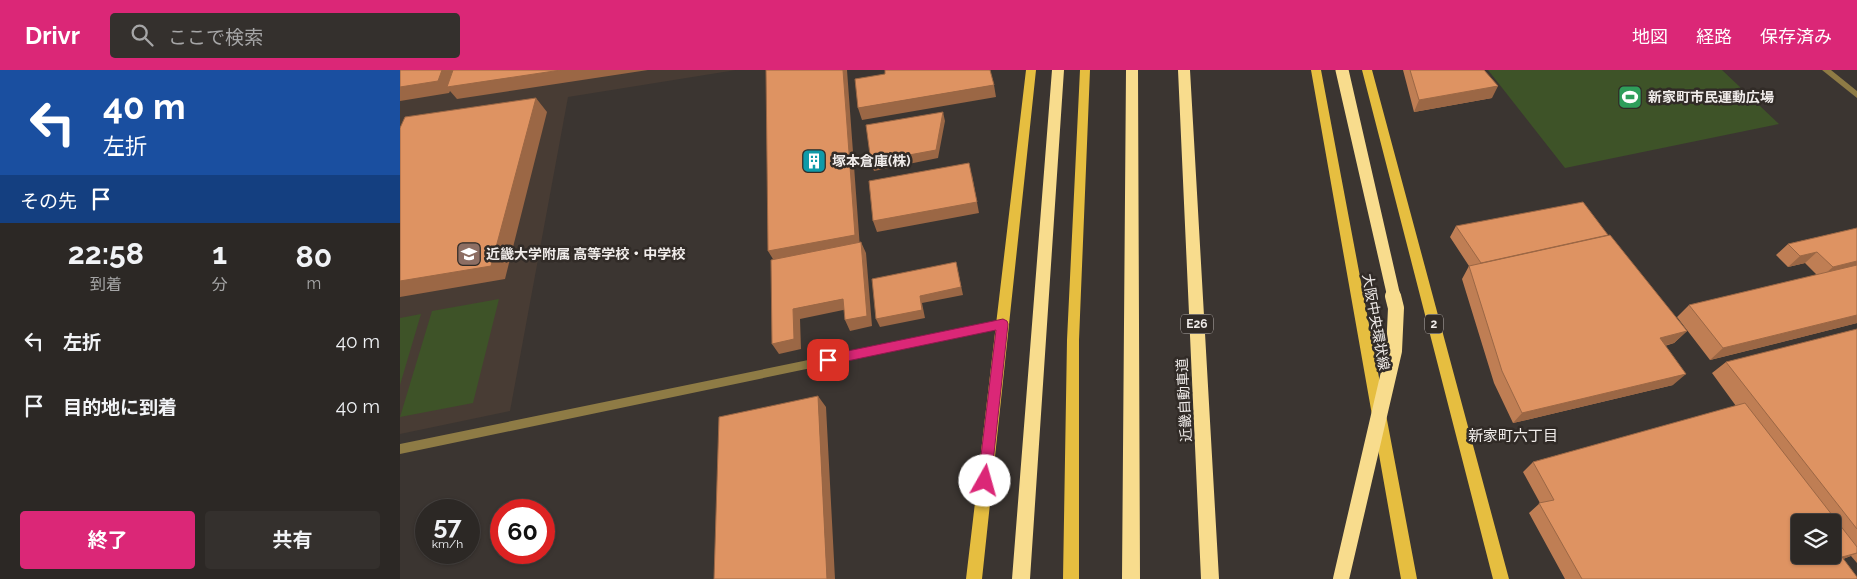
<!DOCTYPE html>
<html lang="ja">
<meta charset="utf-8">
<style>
:root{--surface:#2c2825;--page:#34302d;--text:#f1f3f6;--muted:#a6a6a7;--line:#484442;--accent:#db2777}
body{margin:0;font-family:Raleway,"Noto Sans JP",sans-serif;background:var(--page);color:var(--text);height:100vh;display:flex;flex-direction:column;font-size:19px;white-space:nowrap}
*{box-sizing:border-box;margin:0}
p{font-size:16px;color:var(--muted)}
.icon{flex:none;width:28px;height:28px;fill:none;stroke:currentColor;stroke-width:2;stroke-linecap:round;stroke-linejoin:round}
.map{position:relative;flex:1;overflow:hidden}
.side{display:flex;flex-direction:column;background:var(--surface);width:400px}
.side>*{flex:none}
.hud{background:#1a4fa0;color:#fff;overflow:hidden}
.controls{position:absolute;left:1391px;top:444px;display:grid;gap:10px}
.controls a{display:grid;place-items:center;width:50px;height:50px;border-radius:5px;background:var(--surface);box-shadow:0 1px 4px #0004,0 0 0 1px var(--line);font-size:25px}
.speed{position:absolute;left:15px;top:429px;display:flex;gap:10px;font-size:25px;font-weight:700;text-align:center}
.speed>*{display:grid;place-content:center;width:65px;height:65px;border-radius:50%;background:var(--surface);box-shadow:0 1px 4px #0004,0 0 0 1px var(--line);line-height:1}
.speed small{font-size:12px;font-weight:400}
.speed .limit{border:8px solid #d22;background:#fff;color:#111}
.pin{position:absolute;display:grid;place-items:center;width:42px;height:42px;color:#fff;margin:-21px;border-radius:10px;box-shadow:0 2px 8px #0006}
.me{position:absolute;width:55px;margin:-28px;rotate:7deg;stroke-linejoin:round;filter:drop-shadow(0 0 4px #0008)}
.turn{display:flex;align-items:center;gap:18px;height:105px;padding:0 20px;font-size:22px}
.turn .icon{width:65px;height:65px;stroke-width:2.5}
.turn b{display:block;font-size:35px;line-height:42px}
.then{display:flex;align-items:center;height:48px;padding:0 20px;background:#0003;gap:10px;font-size:19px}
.eta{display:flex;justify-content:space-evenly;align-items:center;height:85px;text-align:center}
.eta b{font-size:30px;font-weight:700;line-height:35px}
.button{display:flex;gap:10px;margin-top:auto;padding:10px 20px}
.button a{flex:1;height:58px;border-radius:5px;background:var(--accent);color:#fff;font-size:20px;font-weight:700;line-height:58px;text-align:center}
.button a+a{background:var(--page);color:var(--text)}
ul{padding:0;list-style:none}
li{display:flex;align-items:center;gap:15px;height:65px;padding:0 20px}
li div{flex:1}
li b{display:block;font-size:19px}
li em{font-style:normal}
header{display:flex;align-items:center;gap:30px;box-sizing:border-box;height:70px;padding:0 25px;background:var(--accent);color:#fff}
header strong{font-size:24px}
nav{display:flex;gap:28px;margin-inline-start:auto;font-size:18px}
.search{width:350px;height:45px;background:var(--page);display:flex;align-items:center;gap:12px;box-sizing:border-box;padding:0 18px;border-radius:5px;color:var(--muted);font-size:19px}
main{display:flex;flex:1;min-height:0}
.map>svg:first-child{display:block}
.built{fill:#483c34}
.green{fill:#3e5328}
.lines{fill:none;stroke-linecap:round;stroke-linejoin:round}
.street{fill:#8e7b45;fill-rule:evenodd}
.primary{fill:#e6be40;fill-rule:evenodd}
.highway{fill:#f8dc8d;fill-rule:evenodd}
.highway-bridge-far1{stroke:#f8dc8d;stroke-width:13}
.highway-bridge{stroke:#f8dc8d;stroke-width:16}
.wall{fill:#bf7e54}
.shaded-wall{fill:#9b6745}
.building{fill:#de9362;stroke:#9b6745;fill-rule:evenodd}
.route{fill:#db2777;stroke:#8e194d}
.labels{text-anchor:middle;stroke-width:5;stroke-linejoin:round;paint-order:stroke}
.shield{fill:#312b27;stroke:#b7b2b0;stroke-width:1}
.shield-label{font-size:12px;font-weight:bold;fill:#f0ecea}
.poi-label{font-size:14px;font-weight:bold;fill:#f0ecea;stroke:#312b27;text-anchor:start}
.street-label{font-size:14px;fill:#f0ecea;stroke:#312b27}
.neighbourhood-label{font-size:15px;fill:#f0ecea;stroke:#312b27}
</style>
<header>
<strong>Drivr</strong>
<div class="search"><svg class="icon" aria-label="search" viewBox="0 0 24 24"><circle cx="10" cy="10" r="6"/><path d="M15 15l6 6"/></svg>ここで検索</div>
<nav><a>地図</a><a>経路</a><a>保存済み</a></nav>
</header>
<main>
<section class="side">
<div class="hud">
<div class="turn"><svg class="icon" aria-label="left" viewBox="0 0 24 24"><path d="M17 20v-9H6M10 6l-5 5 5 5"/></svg><div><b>40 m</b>左折</div></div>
<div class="then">その先<svg class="icon" aria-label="arrive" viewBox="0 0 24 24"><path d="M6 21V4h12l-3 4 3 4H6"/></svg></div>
</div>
<div class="eta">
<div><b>22:58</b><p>到着</p></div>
<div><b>1</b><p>分</p></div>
<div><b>80</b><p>m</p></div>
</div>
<ul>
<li><svg class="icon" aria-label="left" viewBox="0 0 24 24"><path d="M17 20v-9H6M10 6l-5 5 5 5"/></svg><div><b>左折</b></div><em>40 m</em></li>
<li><svg class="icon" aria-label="arrive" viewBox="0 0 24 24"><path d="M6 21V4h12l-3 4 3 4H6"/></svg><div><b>目的地に到着</b></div><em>40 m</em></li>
</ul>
<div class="button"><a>終了</a><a>共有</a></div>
</section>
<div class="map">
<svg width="1457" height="509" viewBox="0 0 1457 509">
<rect width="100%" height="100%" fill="#3b3531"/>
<path class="built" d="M 0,0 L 336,0 L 168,27 L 110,341 L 0,364 Z"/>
<path class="green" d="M 1088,0 L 1322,0 L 1379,54 L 1165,98 Z
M 99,229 L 73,333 L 0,347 L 32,241 Z
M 21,244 L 0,315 L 0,248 Z"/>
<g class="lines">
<path class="street" d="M 1422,0 L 1431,0 L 1457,21 L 1457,28 Z
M 603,250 L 607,251 L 608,254 L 607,257 L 603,258 L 0,384 L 0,374 Z"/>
<path class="primary" d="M 626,0 L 636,0 L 582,509 L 566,509 Z
M 680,0 L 690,0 L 679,270 L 679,509 L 663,509 L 667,270 Z
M 911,0 L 921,0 L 1017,509 L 1001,509 Z
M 962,0 L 972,0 L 1109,509 L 1093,509 Z"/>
<path class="highway" d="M 652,0 L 664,0 L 630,509 L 612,509 Z
M 726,0 L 738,0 L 740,509 L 722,509 Z
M 778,0 L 790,0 L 819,509 L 801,509 Z"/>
<path class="highway-bridge-far1" d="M 942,0 L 994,227"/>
<path class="highway-bridge" d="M 941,509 L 994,281 L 996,238 L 993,226"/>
</g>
<path class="wall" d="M 1003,0 L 1084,0 L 1092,28 L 1014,42 Z
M 1056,156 L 1208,165 L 1287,261 L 1274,273 L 1265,276 L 1273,315 L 1113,353 L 1094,313 L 1062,209 L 1069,196 L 1050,167 Z
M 1457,158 L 1457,253 L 1310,290 L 1277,247 L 1289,235 L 1417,205 L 1405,193 L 1388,197 L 1376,185 L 1388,174 Z
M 1457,259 L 1457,493 L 1451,486 L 1443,489 L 1457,509 L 1165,509 L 1129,443 L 1140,433 L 1123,402 L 1133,392 L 1336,336 L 1312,303 L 1326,292 Z"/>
<path class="shaded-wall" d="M 42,0 L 248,0 L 57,29 L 50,21 L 49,23 L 0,31 L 0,17 Z
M 443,0 L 447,0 L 460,178 L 376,194 L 368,181 Z
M 594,15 L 596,27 L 462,50 L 458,38 Z
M 1098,16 L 1092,28 L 1014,42 L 1019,30 Z
M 136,28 L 147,42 L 105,209 L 0,227 L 0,211 Z
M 543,42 L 545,51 L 538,88 L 474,101 L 471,92 Z
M 572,105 L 579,143 L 477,162 L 473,151 Z
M 461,172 L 466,183 L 472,256 L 450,261 L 445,250 Z
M 1417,182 L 1405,193 L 1388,197 L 1400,186 Z
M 1457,191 L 1457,199 L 1420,208 L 1433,197 Z
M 556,192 L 563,225 L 522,233 L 525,248 L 480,257 L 476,249 L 520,226 Z
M 443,229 L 448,239 L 400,249 L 401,279 L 379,284 L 372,274 L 393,239 Z
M 1457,245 L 1457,253 L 1310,290 L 1323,278 Z
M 1287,261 L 1274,273 L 1247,280 L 1260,268 Z
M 1286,304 L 1273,315 L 1113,353 L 1122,343 Z
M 418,326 L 426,337 L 435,509 L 427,509 Z
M 1457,483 L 1441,490 L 1442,487 Z"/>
<path class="building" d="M 0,0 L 42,0 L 38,11 L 0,17 Z
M 53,0 L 161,0 L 47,17 Z
M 366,0 L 443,0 L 455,165 L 368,181 Z
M 485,0 L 590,0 L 594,15 L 458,38 L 455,9 L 485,4 Z
M 1010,0 L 1084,0 L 1098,16 L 1019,30 Z
M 136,28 L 91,196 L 0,211 L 0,58 L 5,47 Z
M 543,42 L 536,80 L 471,92 L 466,55 Z
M 569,93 L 577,132 L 473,151 L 469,111 Z
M 1183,132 L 1208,165 L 1081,193 L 1056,156 Z
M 1457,158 L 1457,191 L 1433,197 L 1417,182 L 1400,186 L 1388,174 Z
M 1210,165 L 1287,261 L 1260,268 L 1286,304 L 1122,343 L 1102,301 L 1069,196 Z
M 461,172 L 467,246 L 445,250 L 443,229 L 393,239 L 394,269 L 372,274 L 371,190 Z
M 556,192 L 561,217 L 520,226 L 522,240 L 476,249 L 472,209 Z
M 1457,195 L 1457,245 L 1323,278 L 1289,235 Z
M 1457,259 L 1457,459 L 1326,292 Z
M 418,326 L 427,509 L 314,509 L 319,347 Z
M 1345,333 L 1457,477 L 1457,483 L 1442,487 L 1457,507 L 1457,509 L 1182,509 L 1139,433 L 1154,430 L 1133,392 ZM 1400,452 L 1432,452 L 1432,485 L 1400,485 Z"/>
<path class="route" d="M 603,249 L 607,251 L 608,254 L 591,411 L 589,415 L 585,417 L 580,415 L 578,411 L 596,260 L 428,295 L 424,294 L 423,290 L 424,287 L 428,285 Z"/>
<defs>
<g id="stadium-square" transform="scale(1.25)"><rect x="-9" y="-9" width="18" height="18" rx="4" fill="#2e9e5b" stroke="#312b27"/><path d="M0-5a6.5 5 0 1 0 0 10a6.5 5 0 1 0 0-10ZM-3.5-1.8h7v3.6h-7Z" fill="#fff"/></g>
<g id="building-square" transform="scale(1.25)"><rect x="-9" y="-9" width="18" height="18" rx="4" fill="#0f9aa8" stroke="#312b27"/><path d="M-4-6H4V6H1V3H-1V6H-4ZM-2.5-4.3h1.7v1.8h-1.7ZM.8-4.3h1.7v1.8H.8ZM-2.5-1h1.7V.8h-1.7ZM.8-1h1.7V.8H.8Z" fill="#fff"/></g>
<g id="school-square" transform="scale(1.25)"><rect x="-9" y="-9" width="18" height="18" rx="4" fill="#8d6e63" stroke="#312b27"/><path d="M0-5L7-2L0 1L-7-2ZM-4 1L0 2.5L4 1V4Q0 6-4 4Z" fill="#fff"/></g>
</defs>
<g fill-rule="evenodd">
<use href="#stadium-square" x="1230" y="27"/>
<use href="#building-square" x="414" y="91"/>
<use href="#school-square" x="69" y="184"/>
</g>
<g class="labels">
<g class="shield">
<rect x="781" y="244.5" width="32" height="19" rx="4"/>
<rect x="1025" y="244.5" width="18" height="19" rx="4"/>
</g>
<g class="shield-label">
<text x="797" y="258">E26</text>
<text x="1034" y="258">2</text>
</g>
<g class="poi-label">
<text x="1248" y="32">新家町市民運動広場</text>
<text x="432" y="96">塚本倉庫(株)</text>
<text x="86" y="189">近畿大学附属 高等学校・中学校</text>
</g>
<g class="street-label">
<text transform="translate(976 252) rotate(80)" y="5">大阪中央環状線</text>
<text transform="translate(784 330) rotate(-93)" y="5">近畿自動車道</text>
</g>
<g class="neighbourhood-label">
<text x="1113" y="371">新家町六丁目</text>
</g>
</g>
</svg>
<div class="controls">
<a><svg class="icon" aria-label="layers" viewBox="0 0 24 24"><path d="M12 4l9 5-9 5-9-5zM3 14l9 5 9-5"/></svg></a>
</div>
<div class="speed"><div>57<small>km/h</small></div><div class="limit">60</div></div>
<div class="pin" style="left:428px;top:290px;background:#d93025"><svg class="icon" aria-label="arrive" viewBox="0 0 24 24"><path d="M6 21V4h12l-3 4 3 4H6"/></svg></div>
<svg class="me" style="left:585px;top:411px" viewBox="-20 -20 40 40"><circle r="19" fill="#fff"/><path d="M0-13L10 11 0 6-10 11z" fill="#db2777"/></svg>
</div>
</main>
